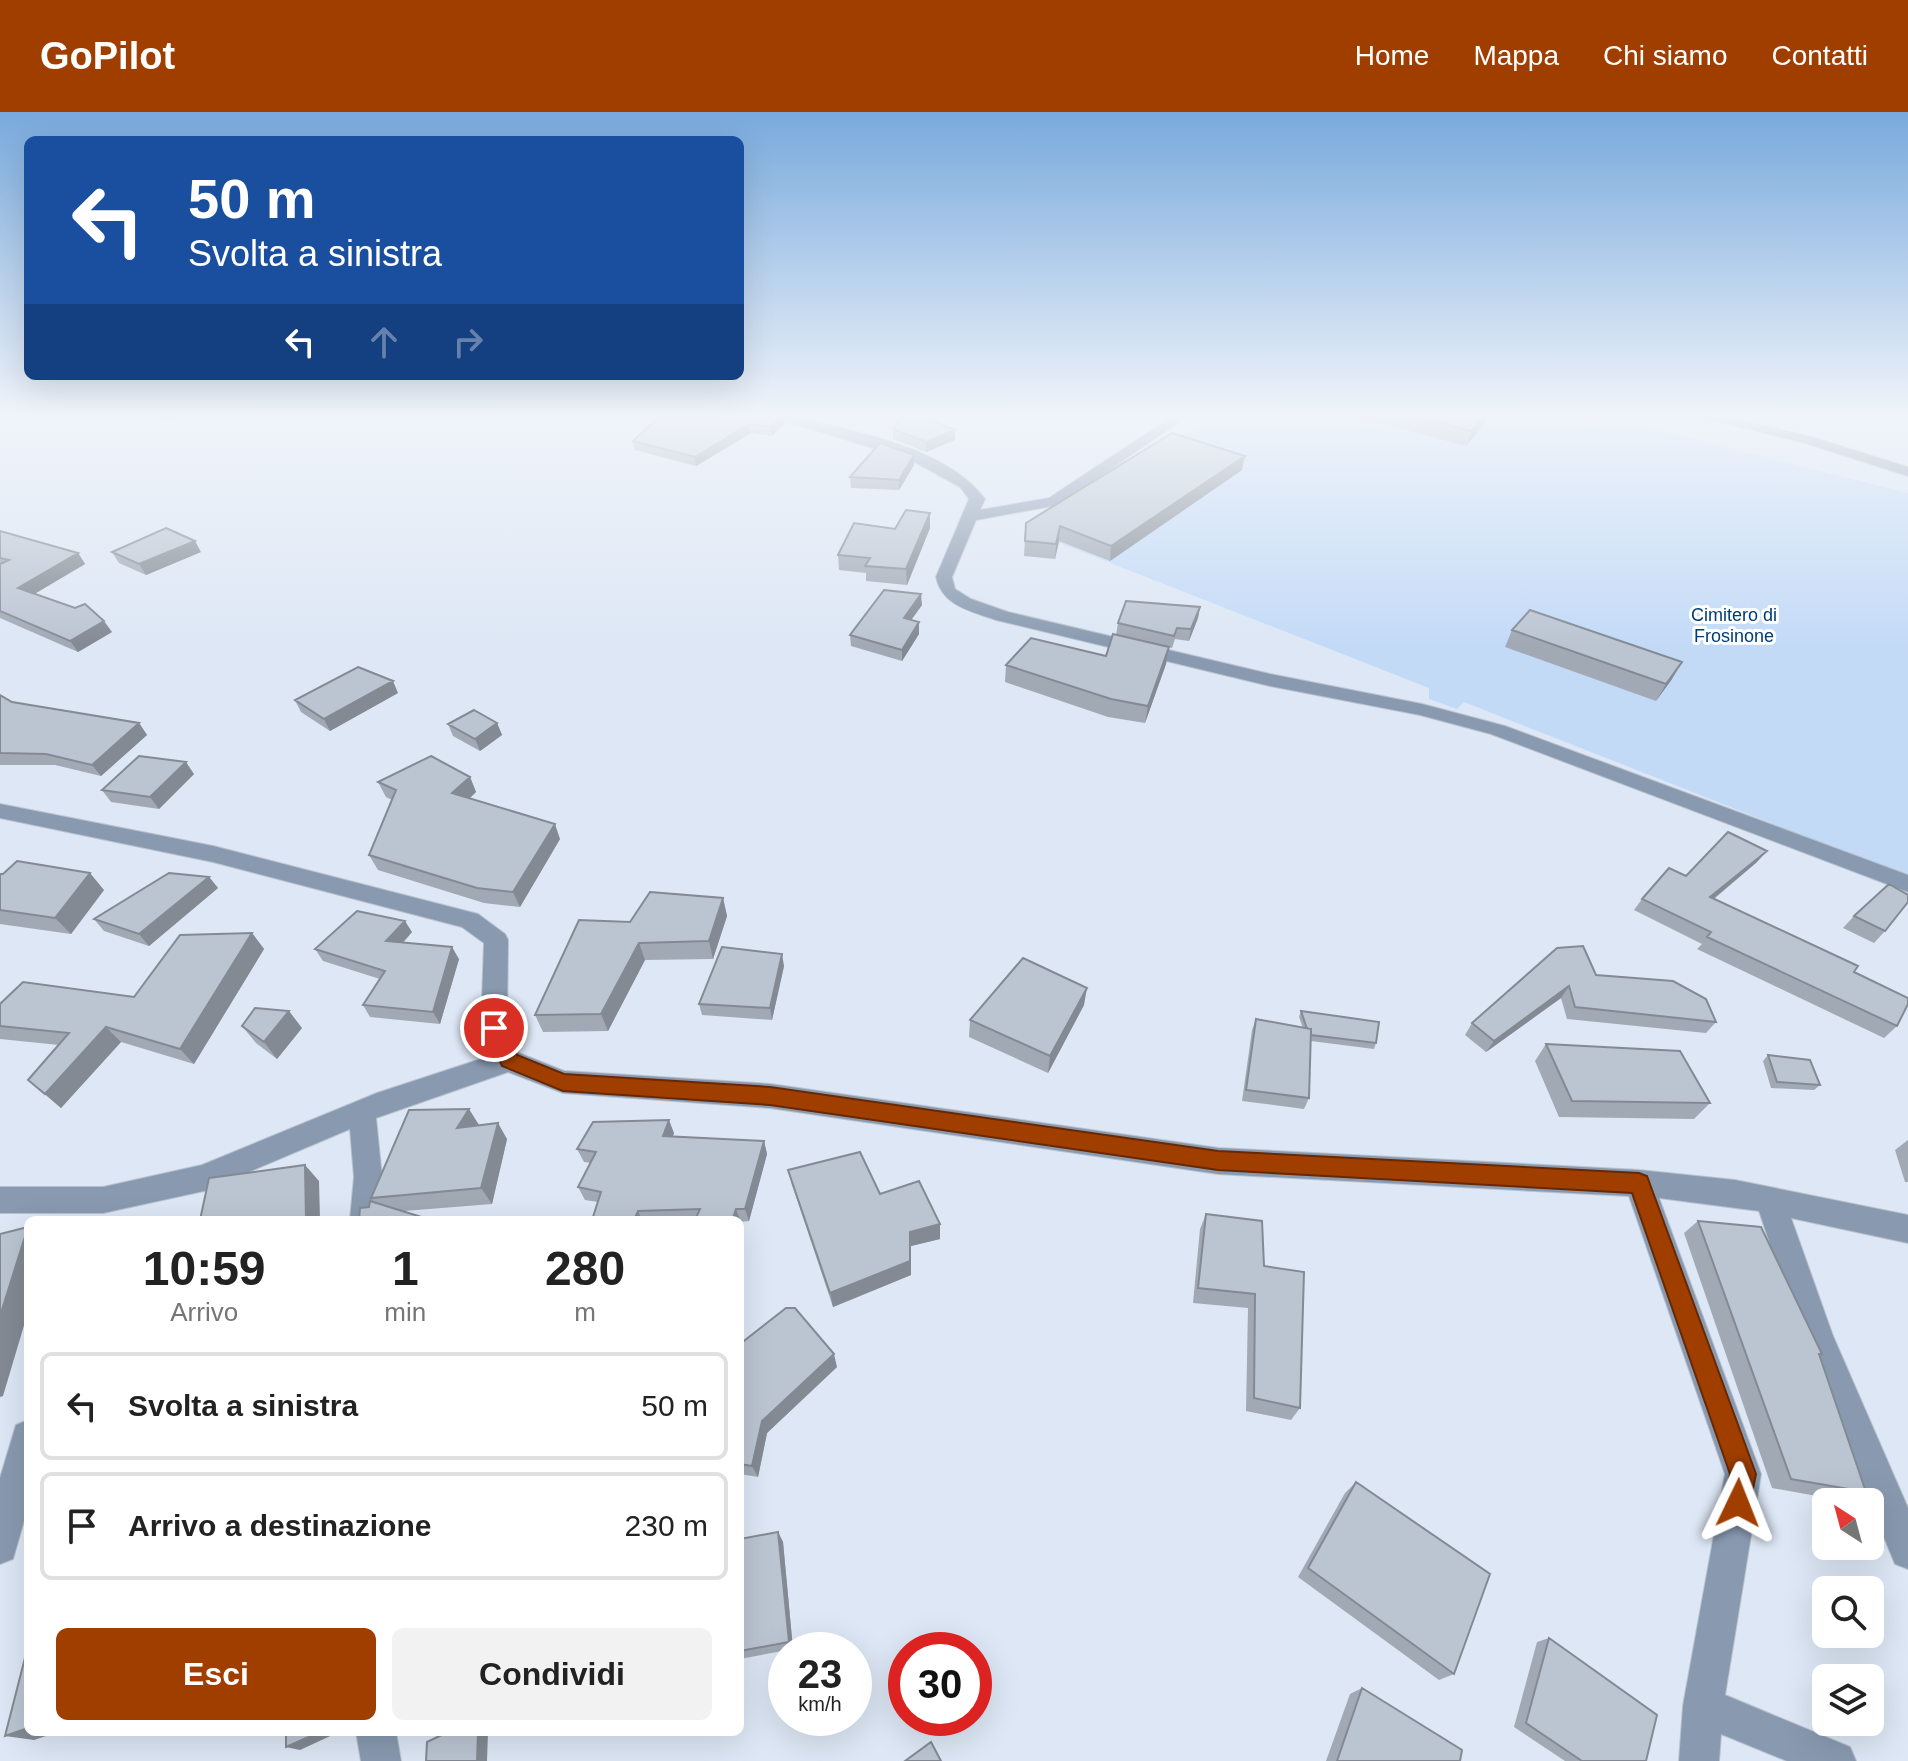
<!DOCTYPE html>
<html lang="it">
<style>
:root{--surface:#fff;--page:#f2f2f2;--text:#222;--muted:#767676;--line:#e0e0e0;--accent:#a03e00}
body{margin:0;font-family:Arial,sans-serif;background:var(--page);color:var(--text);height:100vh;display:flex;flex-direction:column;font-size:30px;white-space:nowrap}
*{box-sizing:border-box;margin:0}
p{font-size:26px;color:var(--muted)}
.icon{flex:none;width:44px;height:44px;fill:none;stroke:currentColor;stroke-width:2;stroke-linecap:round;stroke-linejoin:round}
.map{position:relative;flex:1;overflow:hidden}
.sheet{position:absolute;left:24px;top:1104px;width:720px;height:520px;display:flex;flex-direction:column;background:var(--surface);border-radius:12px;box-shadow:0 8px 32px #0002}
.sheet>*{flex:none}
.guide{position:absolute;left:24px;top:24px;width:720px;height:244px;border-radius:12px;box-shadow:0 8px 32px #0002;background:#1a4fa0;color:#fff;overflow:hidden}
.needle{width:52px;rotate:324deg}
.tools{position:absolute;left:1812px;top:1376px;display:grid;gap:16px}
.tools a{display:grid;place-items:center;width:72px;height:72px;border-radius:12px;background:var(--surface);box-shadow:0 8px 32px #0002;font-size:40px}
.speed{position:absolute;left:768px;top:1520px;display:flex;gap:16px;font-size:40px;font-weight:700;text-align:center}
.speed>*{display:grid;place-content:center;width:104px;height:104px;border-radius:50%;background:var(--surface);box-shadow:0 8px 32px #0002;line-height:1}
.speed small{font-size:20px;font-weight:400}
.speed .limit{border:12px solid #d22;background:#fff;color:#111}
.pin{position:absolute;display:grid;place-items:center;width:68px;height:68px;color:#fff;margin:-34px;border:4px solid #fff;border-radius:50%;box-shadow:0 2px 8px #0007}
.me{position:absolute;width:88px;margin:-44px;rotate:2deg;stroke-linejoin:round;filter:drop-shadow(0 0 6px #0008)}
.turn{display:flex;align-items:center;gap:28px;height:168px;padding:0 32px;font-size:36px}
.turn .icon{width:104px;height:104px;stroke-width:2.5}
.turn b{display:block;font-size:56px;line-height:68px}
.lanes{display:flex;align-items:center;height:76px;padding:0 32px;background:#0003;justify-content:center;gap:40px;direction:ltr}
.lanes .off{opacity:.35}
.eta{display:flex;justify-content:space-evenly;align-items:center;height:136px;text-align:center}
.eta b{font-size:48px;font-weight:800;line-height:56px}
.primary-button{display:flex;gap:16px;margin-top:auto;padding:16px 32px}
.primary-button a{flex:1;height:92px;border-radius:12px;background:var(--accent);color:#fff;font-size:32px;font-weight:800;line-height:92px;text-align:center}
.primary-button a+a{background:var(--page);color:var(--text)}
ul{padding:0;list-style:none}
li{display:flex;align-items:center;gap:24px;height:108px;margin:0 16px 12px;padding:0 16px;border:4px solid var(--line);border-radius:12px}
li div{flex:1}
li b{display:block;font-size:30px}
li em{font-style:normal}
header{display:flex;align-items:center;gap:48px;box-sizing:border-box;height:112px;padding:0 40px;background:var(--accent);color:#fff}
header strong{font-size:38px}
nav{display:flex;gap:44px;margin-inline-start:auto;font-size:28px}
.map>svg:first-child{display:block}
.green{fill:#c3daf7}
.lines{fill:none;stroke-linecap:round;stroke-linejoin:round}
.street-casing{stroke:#b9c2ce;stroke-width:2}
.street{fill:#899ab0;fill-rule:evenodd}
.wall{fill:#a1a9b5}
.shaded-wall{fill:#838a93}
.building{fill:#bbc5d2;stroke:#838a93;stroke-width:2}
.route{fill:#a03e00;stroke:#682800;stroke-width:2}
.labels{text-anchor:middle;stroke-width:6;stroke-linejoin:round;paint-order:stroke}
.far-park-label{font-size:18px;fill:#003c77;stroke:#fff}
</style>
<header>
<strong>GoPilot</strong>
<nav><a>Home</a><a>Mappa</a><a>Chi siamo</a><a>Contatti</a></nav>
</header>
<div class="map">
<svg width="1908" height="1649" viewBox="0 0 1908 1649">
<rect width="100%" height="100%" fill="#dde7f5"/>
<path class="green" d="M 1220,302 L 1574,302 L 1615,313 L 1621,309 L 1908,381 L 1908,765 L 1464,590 L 1457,597 L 1429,587 L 1429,576 L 1029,419 Z"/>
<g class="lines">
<g class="street-casing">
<path id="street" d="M 164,302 L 180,302 L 169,308 L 164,307 Z
M 763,302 L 785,302 C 847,318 945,333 985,387 L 980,398 L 1049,386 L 1176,302 L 1191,302 L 1058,393 L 976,408 L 952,465 L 955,477 L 971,487 L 1008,500 L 1270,562 L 1422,592 L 1505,614 L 1908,763 L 1908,780 L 1491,622 L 1420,603 L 1270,574 L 996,508 C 971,499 942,494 936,465 L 969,387 L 960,375 L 911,348 Z
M 1690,302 L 1713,302 L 1812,325 L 1908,355 L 1908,364 L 1808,332 Z
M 0,692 L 213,734 L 478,802 L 505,822 L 508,828 L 507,916 L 519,941 L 564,959 L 770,972 L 1218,1036 L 1639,1058 L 1735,1068 L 1908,1103 L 1908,1131 L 1791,1106 L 1833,1224 L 1908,1396 L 1908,1457 L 1895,1452 L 1802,1227 L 1759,1099 L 1659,1086 L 1761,1362 L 1725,1583 L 1850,1635 L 1856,1649 L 1787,1649 L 1721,1622 L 1719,1649 L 1679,1649 L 1683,1594 L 1725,1362 L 1629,1084 L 1218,1062 L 770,996 L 563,981 L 508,960 L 376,1006 L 382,1065 L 380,1108 L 350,1108 L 354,1065 L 350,1017 L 204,1079 L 103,1101 L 0,1101 L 0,1075 L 103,1075 L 202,1053 L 377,981 L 493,943 L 481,916 L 484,831 L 462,815 L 213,750 L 0,706 Z
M 28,1308 L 28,1395 L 13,1447 L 0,1452 L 0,1366 L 16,1313 Z
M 356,1620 L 396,1620 L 401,1649 L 361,1649 Z"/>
</g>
<use href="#street" class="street"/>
</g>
<path class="wall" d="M 650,302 L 779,302 L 784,312 L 772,324 L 751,321 L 696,354 L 635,338 L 633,329 L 660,304 Z
M 820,302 L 834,302 L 833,305 Z
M 1348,302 L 1492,302 L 1466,334 Z
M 893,317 L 955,328 L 926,340 L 893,327 Z
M 914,343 L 914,353 L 899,378 L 851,376 L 850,365 Z
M 1242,358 L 1110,449 L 1059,429 L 1055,447 L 1024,444 L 1026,411 Z
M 930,416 L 907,473 L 866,469 L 866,461 L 839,458 L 838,443 L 895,417 Z
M 0,419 L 78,441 L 85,452 L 34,482 L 112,520 L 78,540 L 0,506 Z
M 112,440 L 201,440 L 146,463 L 119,451 Z
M 922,493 L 911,508 L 919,522 L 902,549 L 851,534 L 850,523 Z
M 1200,495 L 1198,506 L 1189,529 L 1175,527 L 1172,536 L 1169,535 L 1166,552 L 1145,611 L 1108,605 L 1005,570 L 1006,553 L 1106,544 L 1116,523 L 1118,511 Z
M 1512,518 L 1672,567 L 1656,589 L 1505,535 Z
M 398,581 L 330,619 L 301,600 L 295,588 Z
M 0,583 L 12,590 L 139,611 L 147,623 L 101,664 L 55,653 L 0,653 Z
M 497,611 L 502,623 L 480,639 L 453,624 L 448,612 Z
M 194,662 L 159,697 L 111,690 L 102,678 Z
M 470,665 L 476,680 L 470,686 L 560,727 L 520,795 L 484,791 L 378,758 L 369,743 L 392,688 L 386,685 L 378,670 Z
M 1757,750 L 1714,787 L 1854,860 L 1897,914 L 1884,926 L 1697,837 L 1702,832 L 1634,798 L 1642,787 L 1686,764 Z
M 0,762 L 104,778 L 71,822 L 0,812 Z
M 209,765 L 218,776 L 149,834 L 104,819 L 94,807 Z
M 723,786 L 727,804 L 713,847 L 645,848 L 608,919 L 543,920 L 535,903 L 630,810 Z
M 1854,804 L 1885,819 L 1874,831 L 1843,816 Z
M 412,820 L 403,831 L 459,847 L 440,912 L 370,905 L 363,893 L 380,867 L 323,849 L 315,837 Z
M 252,821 L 264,837 L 194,952 L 121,930 L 61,996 L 28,968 L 59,933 L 0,927 L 0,892 L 134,885 Z
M 784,854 L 772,908 L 702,903 L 699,892 Z
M 1596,863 L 1716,910 L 1706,921 L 1567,907 L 1561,886 L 1486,940 L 1465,923 L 1472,911 Z
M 1084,893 L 1048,961 L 969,925 L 970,908 Z
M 1301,899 L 1376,931 L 1374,937 L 1311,929 L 1309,986 L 1304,997 L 1242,989 L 1252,918 L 1256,907 L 1303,916 L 1299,905 Z
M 242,914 L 302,916 L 277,947 L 256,931 Z
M 1546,932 L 1710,991 L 1694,1007 L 1559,1005 L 1535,949 Z
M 1768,943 L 1820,973 L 1814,978 L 1771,976 L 1763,949 Z
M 479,1013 L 507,1027 L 492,1092 L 404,1099 L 369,1095 L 375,1090 L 371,1086 Z
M 674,1021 L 673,1024 L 764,1029 L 767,1042 L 749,1109 L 740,1110 L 740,1108 L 592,1108 L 598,1090 L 585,1088 L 578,1075 L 591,1051 L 584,1050 L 577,1037 Z
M 1908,1028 L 1908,1070 L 1905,1070 L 1895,1038 Z
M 788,1058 L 880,1082 L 940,1112 L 940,1127 L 911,1134 L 911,1163 L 833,1195 L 792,1073 Z
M 1206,1102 L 1264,1154 L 1300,1296 L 1291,1308 L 1246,1299 L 1248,1196 L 1193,1191 L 1200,1117 Z
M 1698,1109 L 1822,1242 L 1819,1243 L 1866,1380 L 1845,1389 L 1772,1376 L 1684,1121 Z
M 740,1232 L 837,1255 L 767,1321 L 758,1365 L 740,1362 Z
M 1356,1370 L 1454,1562 L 1439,1568 L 1298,1465 L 1345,1381 Z
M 778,1420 L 783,1430 L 793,1537 L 740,1547 L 740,1427 Z
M 1549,1526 L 1646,1649 L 1565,1649 L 1514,1615 L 1537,1530 Z
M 1362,1576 L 1460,1649 L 1326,1649 L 1350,1582 Z"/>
<path class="shaded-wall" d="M 1485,302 L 1492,302 L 1466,334 L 1471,319 Z
M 783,303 L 784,312 L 772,324 L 771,315 Z
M 749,312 L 751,321 L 696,354 L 695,345 Z
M 955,318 L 955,328 L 926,340 L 926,330 Z
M 914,343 L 914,353 L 899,378 L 899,368 Z
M 1245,344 L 1242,358 L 1110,449 L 1111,434 Z
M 930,401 L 930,416 L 907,473 L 906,457 Z
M 1060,414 L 1059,429 L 1055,447 L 1056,432 Z
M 195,429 L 201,440 L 146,463 L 139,452 Z
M 78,441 L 85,452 L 26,487 L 18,476 Z
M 921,482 L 922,493 L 904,518 L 904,506 Z
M 1200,495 L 1198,506 L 1189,529 L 1191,517 Z
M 104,509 L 112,520 L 78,540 L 70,529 Z
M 919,510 L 919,522 L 902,549 L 902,538 Z
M 1169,535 L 1166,552 L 1145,611 L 1148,594 Z
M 1682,550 L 1672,567 L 1656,589 L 1666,572 Z
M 393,569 L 398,581 L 330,619 L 324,607 Z
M 139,611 L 147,623 L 101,664 L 92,653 Z
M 497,611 L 502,623 L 480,639 L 475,627 Z
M 186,650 L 194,662 L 159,697 L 150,685 Z
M 470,665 L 476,680 L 459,696 L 452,681 Z
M 555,712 L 560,727 L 520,795 L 513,780 Z
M 1767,739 L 1757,750 L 1701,797 L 1710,785 Z
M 90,761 L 104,778 L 71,822 L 55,806 Z
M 209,765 L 218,776 L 149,834 L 139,822 Z
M 723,786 L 727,804 L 713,847 L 709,829 Z
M 405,809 L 412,820 L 393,841 L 386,829 Z
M 252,821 L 264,837 L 194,952 L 180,937 Z
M 639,831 L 645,848 L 608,919 L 601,902 Z
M 452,835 L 459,847 L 440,912 L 433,900 Z
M 782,842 L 784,854 L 772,908 L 770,896 Z
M 1569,874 L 1561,886 L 1486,940 L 1494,929 Z
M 1087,876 L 1084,893 L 1048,961 L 1050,944 Z
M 289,899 L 302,916 L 277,947 L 264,930 Z
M 106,915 L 121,930 L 61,996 L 45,982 Z
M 469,997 L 479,1013 L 457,1016 Z
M 669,1008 L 674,1021 L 668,1037 L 663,1024 Z
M 498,1011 L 507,1027 L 492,1092 L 481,1076 Z
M 764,1029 L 767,1042 L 749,1109 L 745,1097 Z
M 305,1053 L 319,1069 L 320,1108 L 306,1108 Z
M 736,1097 L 740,1108 L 732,1108 Z
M 638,1099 L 642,1108 L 634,1108 Z
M 940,1112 L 940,1127 L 911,1134 L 911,1163 L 833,1195 L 830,1181 L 910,1120 Z
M 28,1115 L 28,1200 L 3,1284 L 0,1285 L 0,1204 Z
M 834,1242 L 837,1255 L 767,1321 L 758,1365 L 752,1354 L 762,1309 Z
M 778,1420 L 783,1430 L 793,1537 L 789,1530 Z
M 28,1616 L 28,1620 L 58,1620 L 34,1628 L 5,1624 Z
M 320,1620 L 339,1620 L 300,1638 L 286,1635 Z
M 478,1620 L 488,1620 L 487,1649 L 477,1649 Z"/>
<path class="building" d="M 663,302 L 779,302 L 783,303 L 771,315 L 749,312 L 695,345 L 633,329 Z
M 916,302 L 955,318 L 926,330 L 893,317 L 901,307 Z
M 1407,302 L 1485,302 L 1471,319 Z
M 1172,321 L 1245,344 L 1111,434 L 1060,414 L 1056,432 L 1025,429 L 1026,411 Z
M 880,331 L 914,343 L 899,368 L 850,365 Z
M 906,398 L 930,401 L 906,457 L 865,454 L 870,446 L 838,443 L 854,411 L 895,417 Z
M 166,416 L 195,429 L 139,452 L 112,440 Z
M 0,419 L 78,441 L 18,476 L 75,496 L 85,492 L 104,509 L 70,529 L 0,499 L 0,452 L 9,448 L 0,446 Z
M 884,478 L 921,482 L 904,506 L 919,510 L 902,538 L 850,523 Z
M 1126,489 L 1200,495 L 1191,517 L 1177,516 L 1174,524 L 1118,511 Z
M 1530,498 L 1682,550 L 1666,572 L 1512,518 Z
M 1113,522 L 1169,535 L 1148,594 L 1111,587 L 1006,553 L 1031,526 L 1106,544 Z
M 358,555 L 393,569 L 324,607 L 295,588 Z
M 0,583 L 12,590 L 139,611 L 92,653 L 46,642 L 0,641 Z
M 474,598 L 497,611 L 475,627 L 448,612 Z
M 139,644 L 186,650 L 150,685 L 102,678 Z
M 431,644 L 470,665 L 452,681 L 555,712 L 513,780 L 477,776 L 369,743 L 396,678 L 378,670 Z
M 1728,720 L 1767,739 L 1710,785 L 1858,854 L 1854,860 L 1908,886 L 1908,892 L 1897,914 L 1707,825 L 1711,820 L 1642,787 L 1669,756 L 1686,764 Z
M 17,749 L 90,761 L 55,806 L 0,798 L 0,762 L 3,762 Z
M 169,761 L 209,765 L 139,822 L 94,807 Z
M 1889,772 L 1908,783 L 1908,790 L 1885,819 L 1854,804 Z
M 650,780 L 723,786 L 709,829 L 639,831 L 601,902 L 535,903 L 579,808 L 630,810 Z
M 357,799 L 405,809 L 386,829 L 452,835 L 433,900 L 363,893 L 385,859 L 315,837 Z
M 252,821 L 180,937 L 106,915 L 45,982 L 28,968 L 69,921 L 0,914 L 0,892 L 23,870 L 134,885 L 180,823 Z
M 1583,834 L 1596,863 L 1673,869 L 1706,887 L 1716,910 L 1575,895 L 1569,874 L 1494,929 L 1472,911 L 1557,836 Z
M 722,835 L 782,842 L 770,896 L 699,892 Z
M 1023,846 L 1087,876 L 1050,944 L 970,908 Z
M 255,896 L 289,899 L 264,930 L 242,914 Z
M 1301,899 L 1379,910 L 1376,931 L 1311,923 L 1311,917 L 1307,917 Z
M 1256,907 L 1311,917 L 1309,986 L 1246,978 Z
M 1546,932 L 1680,939 L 1710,991 L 1572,989 Z
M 1768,943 L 1810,948 L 1820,973 L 1777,970 Z
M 469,997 L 457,1016 L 498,1011 L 481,1076 L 371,1086 L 409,998 Z
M 669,1008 L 663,1024 L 764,1029 L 745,1097 L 736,1097 L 732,1108 L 695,1108 L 700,1097 L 638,1099 L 634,1108 L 592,1108 L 601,1080 L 578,1075 L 596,1040 L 577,1037 L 593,1010 Z
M 860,1040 L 880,1082 L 919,1069 L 940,1112 L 910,1120 L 910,1149 L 830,1181 L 788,1058 Z
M 305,1053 L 306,1108 L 200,1108 L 209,1066 Z
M 370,1089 L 431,1108 L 359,1108 L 360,1096 L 369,1095 Z
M 1206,1102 L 1262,1109 L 1264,1154 L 1304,1160 L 1300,1296 L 1254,1286 L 1255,1182 L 1198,1176 Z
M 1698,1109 L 1761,1115 L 1822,1242 L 1819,1242 L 1866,1380 L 1791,1367 Z
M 28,1115 L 0,1204 L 0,1122 Z
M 786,1196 L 795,1196 L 834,1242 L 762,1309 L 752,1354 L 740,1352 L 740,1232 Z
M 1356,1370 L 1490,1462 L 1454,1562 L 1308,1456 Z
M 778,1420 L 789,1530 L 740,1539 L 740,1427 Z
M 1549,1526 L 1657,1603 L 1646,1649 L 1582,1649 L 1526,1611 Z
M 28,1534 L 28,1616 L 5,1624 Z
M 1362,1576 L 1462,1638 L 1460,1649 L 1337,1649 Z
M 286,1620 L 320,1620 L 286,1635 Z
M 448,1620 L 478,1620 L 477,1649 L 426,1649 L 427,1630 Z
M 931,1630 L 941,1649 L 905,1649 Z"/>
<linearGradient id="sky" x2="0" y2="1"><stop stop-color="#78a9dc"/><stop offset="0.57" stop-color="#f0f4fa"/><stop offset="1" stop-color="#f0f4fa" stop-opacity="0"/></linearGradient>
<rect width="1908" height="533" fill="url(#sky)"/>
<path class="route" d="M 494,908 L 501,910 L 517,943 L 564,962 L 770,975 L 1218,1039 L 1639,1061 L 1647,1064 L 1756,1362 L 1748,1401 L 1738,1405 L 1729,1401 L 1725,1391 L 1730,1362 L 1632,1081 L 1218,1058 L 770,993 L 563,979 L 502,954 L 485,916 L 487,910 Z"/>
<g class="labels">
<g class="far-park-label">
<text x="1734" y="509">Cimitero di<tspan x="1734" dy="21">Frosinone</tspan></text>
</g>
</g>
</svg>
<div class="tools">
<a><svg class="needle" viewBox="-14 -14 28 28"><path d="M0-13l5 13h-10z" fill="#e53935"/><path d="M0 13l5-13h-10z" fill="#767676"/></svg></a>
<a><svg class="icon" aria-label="search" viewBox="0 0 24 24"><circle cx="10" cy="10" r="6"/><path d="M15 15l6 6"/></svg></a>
<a><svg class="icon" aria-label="layers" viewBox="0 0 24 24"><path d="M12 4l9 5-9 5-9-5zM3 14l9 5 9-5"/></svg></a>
</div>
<div class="speed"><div>23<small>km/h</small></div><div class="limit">30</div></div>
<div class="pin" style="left:494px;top:916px;background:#d93025"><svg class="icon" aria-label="arrive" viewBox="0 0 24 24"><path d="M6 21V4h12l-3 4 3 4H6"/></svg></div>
<svg class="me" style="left:1738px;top:1391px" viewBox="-20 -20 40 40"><path d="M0-17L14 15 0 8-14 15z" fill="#a03e00" stroke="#fff" stroke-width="4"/></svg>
<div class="guide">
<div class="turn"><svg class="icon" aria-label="left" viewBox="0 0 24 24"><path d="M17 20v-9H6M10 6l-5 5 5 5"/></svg><div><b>50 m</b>Svolta a sinistra</div></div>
<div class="lanes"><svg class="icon" aria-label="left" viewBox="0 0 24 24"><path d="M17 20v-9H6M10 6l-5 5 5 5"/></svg><svg class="icon off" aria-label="ahead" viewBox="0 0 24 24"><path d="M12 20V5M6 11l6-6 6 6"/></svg><svg class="icon off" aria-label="right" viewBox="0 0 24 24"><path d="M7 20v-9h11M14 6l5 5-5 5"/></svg></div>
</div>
<section class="sheet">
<div class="eta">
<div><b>10:59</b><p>Arrivo</p></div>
<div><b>1</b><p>min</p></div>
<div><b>280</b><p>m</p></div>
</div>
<ul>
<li><svg class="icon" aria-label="left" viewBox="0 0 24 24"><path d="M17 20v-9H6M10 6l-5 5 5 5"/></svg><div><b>Svolta a sinistra</b></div><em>50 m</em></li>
<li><svg class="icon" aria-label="arrive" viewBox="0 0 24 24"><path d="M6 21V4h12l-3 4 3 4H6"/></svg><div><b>Arrivo a destinazione</b></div><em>230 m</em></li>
</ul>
<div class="primary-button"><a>Esci</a><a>Condividi</a></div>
</section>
</div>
